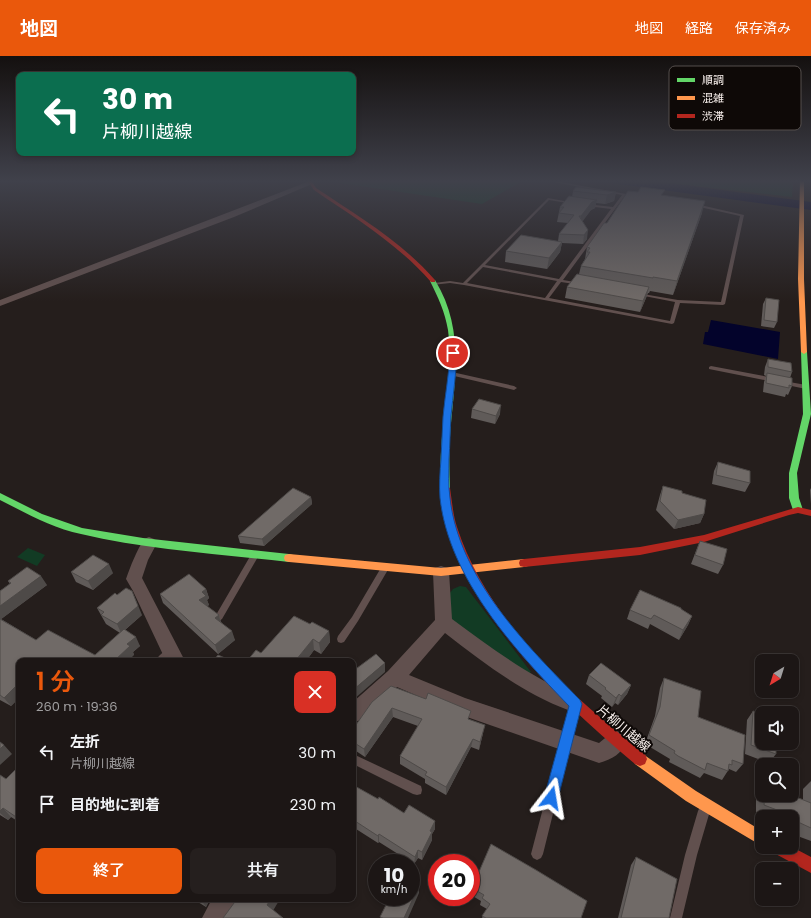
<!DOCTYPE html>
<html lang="ja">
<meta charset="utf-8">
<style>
:root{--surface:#1c1615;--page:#251f1e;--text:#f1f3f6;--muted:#a09fa0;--line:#3a3534;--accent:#ea580c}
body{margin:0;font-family:Poppins,"Noto Sans JP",sans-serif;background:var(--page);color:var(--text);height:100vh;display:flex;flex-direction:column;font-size:15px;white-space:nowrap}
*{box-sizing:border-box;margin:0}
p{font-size:13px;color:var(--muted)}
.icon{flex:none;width:22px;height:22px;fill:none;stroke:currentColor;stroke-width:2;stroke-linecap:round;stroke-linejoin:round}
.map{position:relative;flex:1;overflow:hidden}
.side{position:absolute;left:16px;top:602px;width:340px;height:244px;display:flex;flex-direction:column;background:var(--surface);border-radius:8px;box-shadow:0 2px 6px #0003,0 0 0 1px var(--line)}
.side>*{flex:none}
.hud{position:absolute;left:16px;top:16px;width:340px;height:84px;border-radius:8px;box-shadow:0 2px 6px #0003,0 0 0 1px var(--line);background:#0b6e4f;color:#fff;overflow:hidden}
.needle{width:26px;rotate:218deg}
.fabs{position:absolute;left:755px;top:598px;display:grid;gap:8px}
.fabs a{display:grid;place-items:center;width:44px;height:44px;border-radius:8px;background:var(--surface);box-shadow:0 2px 6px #0003,0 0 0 1px var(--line);font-size:20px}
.speed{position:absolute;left:368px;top:798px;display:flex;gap:8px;font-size:20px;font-weight:700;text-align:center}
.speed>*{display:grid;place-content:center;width:52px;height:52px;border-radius:50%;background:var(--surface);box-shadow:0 2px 6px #0003,0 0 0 1px var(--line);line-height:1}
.speed small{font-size:10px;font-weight:400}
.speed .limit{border:6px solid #d22;background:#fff;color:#111}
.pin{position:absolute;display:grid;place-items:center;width:34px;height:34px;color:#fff;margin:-17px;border:2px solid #fff;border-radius:50%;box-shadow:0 1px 4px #0007}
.me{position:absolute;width:44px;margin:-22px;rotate:14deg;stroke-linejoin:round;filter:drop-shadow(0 0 3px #0008)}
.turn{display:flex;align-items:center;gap:14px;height:84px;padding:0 20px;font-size:18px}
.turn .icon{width:52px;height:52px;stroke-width:2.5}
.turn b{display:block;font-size:28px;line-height:34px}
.round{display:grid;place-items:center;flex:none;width:42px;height:42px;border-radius:8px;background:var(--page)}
.head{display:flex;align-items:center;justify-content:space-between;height:68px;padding:0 20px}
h1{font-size:24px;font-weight:600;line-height:30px;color:var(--accent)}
.action{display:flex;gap:8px;margin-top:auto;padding:8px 20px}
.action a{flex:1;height:46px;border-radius:8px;background:var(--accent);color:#fff;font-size:16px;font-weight:600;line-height:46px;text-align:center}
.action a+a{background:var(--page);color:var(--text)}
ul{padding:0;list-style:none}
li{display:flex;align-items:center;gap:12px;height:52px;padding:0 20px}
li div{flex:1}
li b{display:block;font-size:15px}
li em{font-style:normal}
header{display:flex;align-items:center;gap:24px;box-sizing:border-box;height:56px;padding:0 20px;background:var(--accent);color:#fff}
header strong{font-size:19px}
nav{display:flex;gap:22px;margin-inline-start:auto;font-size:14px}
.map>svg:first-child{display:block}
.green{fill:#123b24}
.water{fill:#03032b}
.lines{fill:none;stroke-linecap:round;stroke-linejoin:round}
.river{fill:#03032b;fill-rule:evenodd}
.lane{fill:#61504e;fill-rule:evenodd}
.street{fill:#61504e;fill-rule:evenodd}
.fast{fill:#63d668;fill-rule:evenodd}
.slow{fill:#ff974d;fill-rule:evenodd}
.jam{fill:#b3261e;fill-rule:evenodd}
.wall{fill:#605b59}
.shaded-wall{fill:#4e4a48}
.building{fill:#706a67;stroke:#4e4a48}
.route{fill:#1a73e8;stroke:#114b97}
.labels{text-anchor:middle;stroke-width:4;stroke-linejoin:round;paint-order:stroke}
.street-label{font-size:13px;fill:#fbf3ef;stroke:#0e0907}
.key{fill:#0e0907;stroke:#554f4d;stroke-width:1}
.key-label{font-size:11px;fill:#fbf3ef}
</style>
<header>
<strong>地図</strong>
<nav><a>地図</a><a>経路</a><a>保存済み</a></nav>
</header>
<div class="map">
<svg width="811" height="862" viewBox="0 0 811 862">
<rect width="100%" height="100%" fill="#251e1c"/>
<path class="green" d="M 332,124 L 524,124 L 482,148 L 333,126 Z
M 651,124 L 793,124 L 792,141 L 661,126 Z
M 28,492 L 45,499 L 37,510 L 17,501 Z
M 460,530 L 466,531 L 531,616 L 527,619 L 449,562 L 449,538 L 453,533 Z"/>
<path class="water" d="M 711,264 L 780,276 L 778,303 L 703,288 L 705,276 L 708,276 Z"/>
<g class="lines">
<path class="river" d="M 612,124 L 646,124 L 811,146 L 811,154 L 618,128 L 614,127 Z"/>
<path class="lane" d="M 543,124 L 550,124 L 626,138 L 563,224 L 581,227 L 581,229 L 561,226 L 549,242 L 670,265 L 675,246 L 639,239 L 637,238 L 637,237 L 678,244 L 721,246 L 740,160 L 695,150 L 696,148 L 744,159 L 725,248 L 723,249 L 680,247 L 674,267 L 672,268 L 464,229 L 450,227 L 432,229 L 432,228 L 434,227 L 450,225 L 463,227 L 548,142 L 575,147 L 573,148 L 549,144 L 485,209 L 559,223 L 611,153 L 587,150 L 586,148 L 613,151 L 622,139 ZM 483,211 L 557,225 L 545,242 L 467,227 Z
M 711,310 L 774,322 L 777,324 L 774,326 L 709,313 L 709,311 Z
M 452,316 L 514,330 L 517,332 L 514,334 L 450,319 L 450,317 Z
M 784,325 L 806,329 L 809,331 L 806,333 L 782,328 L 781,327 Z
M 255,496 L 258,497 L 259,499 L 222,563 L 219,565 L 216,563 L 215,561 L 216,559 L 252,497 Z
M 385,509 L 388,510 L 389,512 L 358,565 L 344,586 L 341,587 L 338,586 L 337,583 L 338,580 L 352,561 L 382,510 Z
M 170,592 L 173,593 L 175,596 L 166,605 L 155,605 C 158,600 165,594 170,592 Z
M 574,648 L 577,650 L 579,653 L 543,798 L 541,802 L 537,804 L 533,802 L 531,798 L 569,653 L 571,650 Z
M 353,698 L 421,730 L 422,734 L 421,738 L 417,739 L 413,738 L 353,708 Z
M 704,749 L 708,751 L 710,755 L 697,799 L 682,862 L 670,862 L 685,799 L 698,755 L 700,751 Z"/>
<path class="street" d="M 310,125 L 312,126 L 312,128 L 234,161 L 0,250 L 0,244 Z
M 149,481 L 154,483 L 157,487 L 148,504 L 142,522 L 185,605 L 166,605 L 133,535 L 126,523 C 131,509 136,496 144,483 Z
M 441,510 L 447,512 L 449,516 L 452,563 C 492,592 529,621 575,639 L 578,645 L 575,651 L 568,654 C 521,636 484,607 445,577 L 409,619 L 465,642 L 599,687 L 610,678 L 617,675 L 624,678 L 627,685 C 622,698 612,703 599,707 L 464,660 L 397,631 L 360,664 L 353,667 L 353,646 L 388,615 L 435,564 L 433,516 L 435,512 Z
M 212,843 L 238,843 L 228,862 L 202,862 Z"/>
<path class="fast" d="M 431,224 L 435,224 C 463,270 456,316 451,367 C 449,389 449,410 450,432 L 445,435 L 440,432 C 440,411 441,389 443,368 C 446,337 452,305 448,274 C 445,256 438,241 430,225 Z
M 804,294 L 807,296 L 811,358 L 797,417 L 799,442 L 803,454 L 798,457 L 793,454 L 789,442 L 789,417 L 803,358 L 801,296 Z
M 0,437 L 42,458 L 82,472 L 143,482 L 289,498 L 293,499 L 294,502 L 293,505 L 289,506 C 220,498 149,494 81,478 C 52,472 26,457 0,444 Z"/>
<path class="slow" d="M 800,124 L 804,124 L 804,223 L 807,296 L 804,298 L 801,296 L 798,223 Z
M 289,498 L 441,512 L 524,503 L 528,504 L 529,507 L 528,510 L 524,511 L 441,520 L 289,506 L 285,505 L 284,502 L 285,499 Z
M 640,696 L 696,735 L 762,775 L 762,790 L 686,745 L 635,708 L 633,703 L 635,698 Z"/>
<path class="jam" d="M 307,124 L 311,124 L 316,132 C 358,160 402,186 435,224 L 435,226 L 431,226 C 398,188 355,162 314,134 Z
M 445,429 L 450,432 C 452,445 453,459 457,471 C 487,564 570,639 645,698 L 647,703 L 645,708 L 640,710 L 635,708 C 560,645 477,567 447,471 C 443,459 443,445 440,432 Z
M 798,451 L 811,454 L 811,460 L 798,457 L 789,459 L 704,486 L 640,499 L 524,511 L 520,510 L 519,507 L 520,504 L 524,503 L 640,491 L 704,479 Z
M 770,791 L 792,791 L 811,801 L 811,817 L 772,796 Z"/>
</g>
<path class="wall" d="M 573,135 L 616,136 L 614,145 L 605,148 L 596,147 L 595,152 L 591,154 L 582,165 L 587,183 L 583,188 L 562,187 L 560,196 L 547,213 L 505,206 L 506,195 L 558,185 L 559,178 L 568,167 L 557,166 L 560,151 L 572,141 Z
M 663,140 L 702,157 L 673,239 L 650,235 L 649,237 L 648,237 L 646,242 L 640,256 L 565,242 L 567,231 L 579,218 L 581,210 L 585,203 L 587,191 L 607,167 Z
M 766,242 L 777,266 L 774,272 L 761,270 L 763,248 Z
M 768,303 L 792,316 L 790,322 L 792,330 L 788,339 L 786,338 L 785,341 L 763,336 L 764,326 L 766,320 L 764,319 L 765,311 Z
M 472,353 L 500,358 L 495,368 L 471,362 Z
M 718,406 L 750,427 L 745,436 L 712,428 L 714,415 Z
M 663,430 L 682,437 L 704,458 L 700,467 L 674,473 L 656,454 L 660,439 Z
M 811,432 L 811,448 L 810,434 Z
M 311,441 L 312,448 L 264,490 L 240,487 L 238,480 Z
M 700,485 L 723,509 L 718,518 L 691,508 L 696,495 Z
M 71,516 L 113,517 L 93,534 L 76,526 Z
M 8,525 L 47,529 L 1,563 L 36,584 L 95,599 L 120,577 L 106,568 L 97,552 L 142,559 L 125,574 L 140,590 L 133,596 L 134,599 L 19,605 L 19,642 L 11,650 L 0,644 L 0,535 L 10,528 Z
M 206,533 L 209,542 L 207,544 L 209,549 L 207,550 L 219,559 L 221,566 L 235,584 L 218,598 L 163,547 L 160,538 Z
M 681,553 L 692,560 L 688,569 L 679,584 L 650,568 L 648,573 L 627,563 L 630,554 Z
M 310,568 L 329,575 L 330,586 L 321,598 L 314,594 L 306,605 L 247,605 Z
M 589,619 L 631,629 L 627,638 L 618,649 L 615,647 L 612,651 L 601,642 L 602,640 L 586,628 Z
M 664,622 L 698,661 L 743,708 L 736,716 L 729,713 L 722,724 L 704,717 L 700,722 L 673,708 L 669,706 L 670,703 L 645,688 L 655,660 L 660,632 Z
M 372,646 L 470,664 L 483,677 L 479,694 L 471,691 L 446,739 L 425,727 L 425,723 L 400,708 L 400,700 L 418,670 L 393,661 L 365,701 L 353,693 L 353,673 Z
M 753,655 L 776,698 L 769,707 L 745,698 L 747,664 Z
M 19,716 L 19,766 L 11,761 L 8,764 L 0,759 L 0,719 L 6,723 Z
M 811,725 L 811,785 L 792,778 L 792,761 L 762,761 L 756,759 L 756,739 L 762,732 L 762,739 L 791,739 L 803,744 L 803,733 Z
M 353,729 L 378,743 L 404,757 L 435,765 L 435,773 L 432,778 L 432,784 L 422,804 L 418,802 L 414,808 L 379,786 L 378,787 L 356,773 L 354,776 L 353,776 Z
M 636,801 L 669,862 L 618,862 L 631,809 Z
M 472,832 L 581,862 L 482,862 L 487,853 L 480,849 L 481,845 L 471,839 Z
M 193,843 L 210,843 L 206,851 Z"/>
<path class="shaded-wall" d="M 616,136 L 614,145 L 605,148 L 607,139 Z
M 597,144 L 595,152 L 591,154 L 580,169 L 581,160 L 592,146 Z
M 705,145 L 702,157 L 673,239 L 677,225 Z
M 588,174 L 587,183 L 583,188 L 584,179 Z
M 562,186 L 560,196 L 547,213 L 549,202 Z
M 649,231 L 646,242 L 640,256 L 643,245 Z
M 501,349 L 500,358 L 495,368 L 496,360 Z
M 311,441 L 312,448 L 264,490 L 262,483 Z
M 704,458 L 700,467 L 674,473 L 678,464 Z
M 109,508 L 113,517 L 93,534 L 88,525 Z
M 41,520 L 47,529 L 0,564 L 0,550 Z
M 206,533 L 209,542 L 207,544 L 209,549 L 202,554 L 199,544 L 202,536 Z
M 132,535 L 142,559 L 121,577 L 117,568 Z
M 219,559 L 221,569 L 215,562 Z
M 692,560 L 688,569 L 679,584 L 683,574 Z
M 232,575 L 235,584 L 218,598 L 215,589 Z
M 329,575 L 330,586 L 321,598 L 319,587 Z
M 136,581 L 140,590 L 133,596 L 134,599 L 128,605 L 114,605 L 127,588 Z
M 313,583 L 314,594 L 306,605 L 296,605 L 296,604 Z
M 385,607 L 385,616 L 353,644 L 353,634 Z
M 19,627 L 19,642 L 11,650 L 4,642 Z
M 631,629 L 627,638 L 618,649 L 621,640 Z
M 619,638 L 615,647 L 612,651 L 616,642 Z
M 392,652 L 393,661 L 365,701 L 364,693 Z
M 485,669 L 483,677 L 479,694 L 480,686 Z
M 473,683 L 471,691 L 446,739 L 446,731 Z
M 4,689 L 12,698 L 0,709 L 0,693 Z
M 3,752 L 11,761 L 8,764 L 0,757 L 0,755 Z
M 355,765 L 356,773 L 354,776 L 353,768 Z
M 435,765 L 435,773 L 432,778 L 432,784 L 422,804 L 422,796 L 430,775 Z
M 379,778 L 379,786 L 378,787 L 378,780 Z
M 418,794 L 418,802 L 414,808 L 415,801 Z
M 419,830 L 419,837 L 408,862 L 404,862 Z
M 202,843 L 210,843 L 206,851 L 201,844 Z
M 271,843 L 280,843 L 271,858 L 267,849 Z"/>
<path class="building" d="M 576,131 L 616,136 L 607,139 L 573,135 Z
M 641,131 L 665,134 L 661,139 L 705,145 L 677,225 L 653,221 L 653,222 L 581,210 L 590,196 L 587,196 L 590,192 L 587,191 L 604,167 L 607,167 L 628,135 L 638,136 Z
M 569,140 L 597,144 L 592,146 L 581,160 L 579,160 L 588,174 L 584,179 L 559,178 L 574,159 L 559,157 L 564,151 L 560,151 Z
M 521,179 L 562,186 L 549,202 L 506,195 Z
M 577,218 L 649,231 L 643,245 L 567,231 Z
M 766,242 L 779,244 L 777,266 L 764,264 Z
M 768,303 L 791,307 L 792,316 L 768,311 Z
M 767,317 L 792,322 L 792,330 L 789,329 L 789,332 L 766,327 Z
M 479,343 L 501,349 L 496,360 L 472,353 Z
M 718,406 L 750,415 L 750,427 L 716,419 Z
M 663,430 L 682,435 L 682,437 L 706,444 L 704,458 L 678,464 L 660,445 Z
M 293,432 L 311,441 L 262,483 L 238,480 Z
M 700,485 L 727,493 L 723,509 L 695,499 Z
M 93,499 L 109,508 L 88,525 L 71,516 Z
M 27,511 L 41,520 L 0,550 L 0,535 L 11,527 L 8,525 Z
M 189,518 L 206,533 L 202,536 L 206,540 L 199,544 L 219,559 L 215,562 L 232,575 L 215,589 L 160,538 Z
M 126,532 L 132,535 L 138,550 L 117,568 L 101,559 L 104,556 L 97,552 L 115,537 L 117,539 Z
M 640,534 L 681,552 L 681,553 L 692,560 L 683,574 L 654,559 L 651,563 L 630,554 Z
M 294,560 L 310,568 L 312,566 L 329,575 L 319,587 L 313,583 L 296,604 L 298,605 L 247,605 L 256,594 L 261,597 Z
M 0,563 L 36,584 L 48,574 L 95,599 L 124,573 L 136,581 L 127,588 L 130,590 L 114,605 L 19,605 L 19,627 L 4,642 L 0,639 Z
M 376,598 L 385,607 L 353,634 L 353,615 Z
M 218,599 L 232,605 L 213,605 Z
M 601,607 L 631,629 L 621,640 L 619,638 L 616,642 L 605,633 L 606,632 L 589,619 Z
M 664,622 L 701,635 L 698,661 L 745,679 L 743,708 L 732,704 L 732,709 L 729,708 L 728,715 L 707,707 L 705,714 L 678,700 L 674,697 L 675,695 L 649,679 L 660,651 Z
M 391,630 L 426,643 L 428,637 L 471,655 L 468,663 L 485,669 L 480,686 L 473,683 L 446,731 L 425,719 L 427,716 L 400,700 L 422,663 L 392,652 L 364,693 L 353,686 L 353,673 L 372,646 Z
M 753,655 L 762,658 L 762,687 L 776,687 L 776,698 L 751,689 Z
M 0,686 L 4,689 L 0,693 Z
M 15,714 L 19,716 L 19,763 L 3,752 L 0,755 L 0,719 L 6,723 Z
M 353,729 L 378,743 L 379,741 L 404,757 L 409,749 L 435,765 L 430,775 L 432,776 L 422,796 L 418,794 L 415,801 L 379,778 L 378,780 L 355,765 L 353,768 Z
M 765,739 L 791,739 L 811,747 L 811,772 L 798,766 L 798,762 L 764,749 Z
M 491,788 L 536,814 L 587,845 L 581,862 L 486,862 L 482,860 L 490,848 L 482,842 L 484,839 L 472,832 Z
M 636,801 L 677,823 L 669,862 L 621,862 Z
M 411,825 L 419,830 L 404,862 L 383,862 L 380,861 L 390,841 L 411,841 Z
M 237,843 L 271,843 L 267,849 L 283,862 L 223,862 Z"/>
<linearGradient id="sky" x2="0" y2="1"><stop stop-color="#14100f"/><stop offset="0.51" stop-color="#40414b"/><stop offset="1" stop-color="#40414b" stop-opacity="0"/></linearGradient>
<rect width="811" height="245" fill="url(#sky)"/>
<path class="route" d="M 453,295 L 457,297 C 456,319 453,339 451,360 C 450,375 450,389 449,403 C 449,416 448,429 450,442 C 459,522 526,589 580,644 L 582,648 L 558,742 L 556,747 L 551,750 L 546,747 L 544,742 L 569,650 C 515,594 449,523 440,442 C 439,429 440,416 441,403 C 442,389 442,375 443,361 C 445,339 449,319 450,297 Z"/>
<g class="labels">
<g class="street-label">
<text transform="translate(624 672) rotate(40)" y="5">片柳川越線</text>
</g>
</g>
<rect x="669" y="10" width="132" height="64" rx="6" class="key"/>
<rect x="677" y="22" width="18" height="4" fill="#63d668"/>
<rect x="677" y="40" width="18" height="4" fill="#ff974d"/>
<rect x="677" y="58" width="18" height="4" fill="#b3261e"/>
<g class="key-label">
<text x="702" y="28">順調</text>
<text x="702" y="46">混雑</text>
<text x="702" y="64">渋滞</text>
</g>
</svg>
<div class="fabs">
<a><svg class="needle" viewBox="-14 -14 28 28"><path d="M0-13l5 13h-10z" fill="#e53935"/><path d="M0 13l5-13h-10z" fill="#a09fa0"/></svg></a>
<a><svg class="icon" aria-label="sound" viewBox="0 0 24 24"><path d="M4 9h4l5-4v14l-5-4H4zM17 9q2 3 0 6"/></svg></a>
<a><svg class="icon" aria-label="search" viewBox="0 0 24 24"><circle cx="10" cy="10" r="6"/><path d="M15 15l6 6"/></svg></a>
<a>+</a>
<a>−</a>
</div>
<div class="speed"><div>10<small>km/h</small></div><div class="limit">20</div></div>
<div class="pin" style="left:453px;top:297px;background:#d93025"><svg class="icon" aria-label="arrive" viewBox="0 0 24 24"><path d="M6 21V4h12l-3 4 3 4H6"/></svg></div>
<svg class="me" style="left:551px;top:742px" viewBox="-20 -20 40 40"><path d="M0-17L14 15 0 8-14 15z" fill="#1a73e8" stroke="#fff" stroke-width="4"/></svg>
<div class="hud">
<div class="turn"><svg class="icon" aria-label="left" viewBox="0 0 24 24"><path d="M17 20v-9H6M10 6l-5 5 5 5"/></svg><div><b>30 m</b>片柳川越線</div></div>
</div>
<section class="side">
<div class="head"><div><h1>1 分</h1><p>260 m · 19:36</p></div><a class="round" style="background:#d93025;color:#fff"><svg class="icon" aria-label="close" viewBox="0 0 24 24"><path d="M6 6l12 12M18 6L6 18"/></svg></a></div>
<ul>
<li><svg class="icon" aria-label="left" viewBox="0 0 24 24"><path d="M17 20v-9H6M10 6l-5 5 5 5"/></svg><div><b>左折</b><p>片柳川越線</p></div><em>30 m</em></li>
<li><svg class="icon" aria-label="arrive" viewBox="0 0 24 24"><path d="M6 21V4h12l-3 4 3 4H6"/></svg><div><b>目的地に到着</b></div><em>230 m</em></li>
</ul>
<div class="action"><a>終了</a><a>共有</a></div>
</section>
</div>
